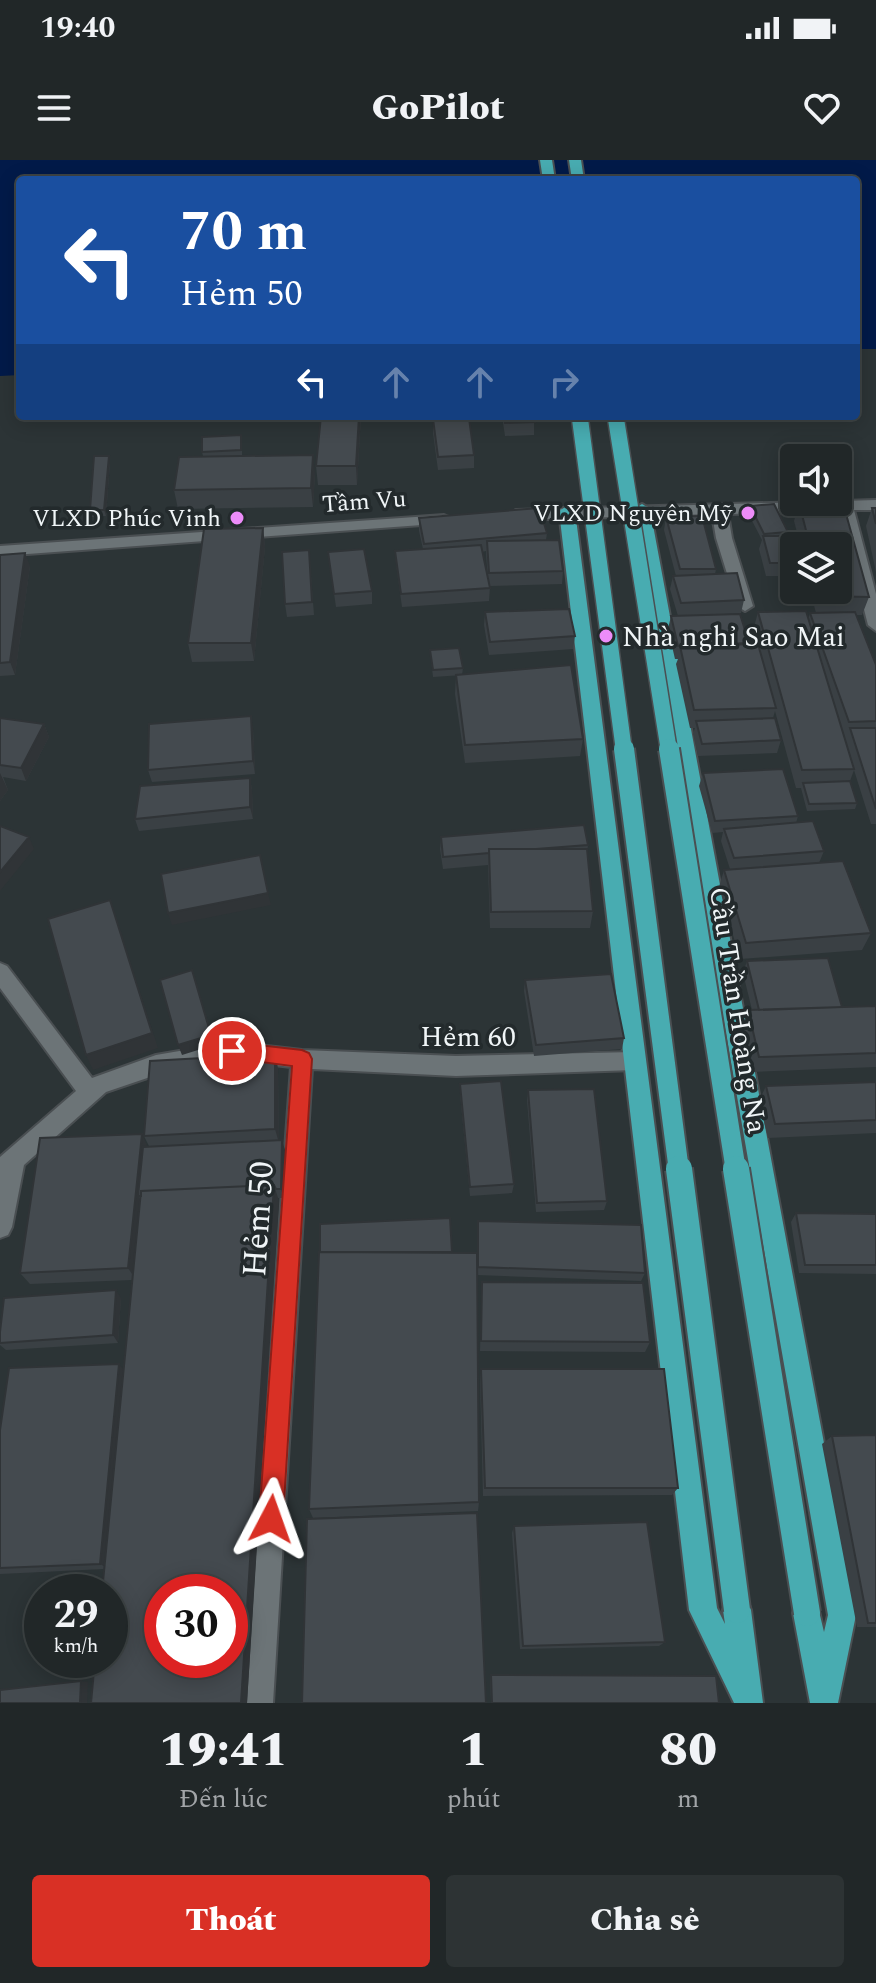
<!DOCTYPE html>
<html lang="vi">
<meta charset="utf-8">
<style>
:root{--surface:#212728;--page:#2d3334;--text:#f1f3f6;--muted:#a2a5a8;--line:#3e4445;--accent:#d93025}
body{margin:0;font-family:Spectral,serif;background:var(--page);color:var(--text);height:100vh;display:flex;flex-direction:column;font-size:30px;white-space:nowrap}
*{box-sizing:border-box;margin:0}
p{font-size:26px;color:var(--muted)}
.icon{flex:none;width:44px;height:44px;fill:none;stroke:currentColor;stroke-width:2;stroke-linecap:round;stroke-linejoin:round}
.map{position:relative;height:1543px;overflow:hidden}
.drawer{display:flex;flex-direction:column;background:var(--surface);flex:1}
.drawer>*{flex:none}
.top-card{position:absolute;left:16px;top:16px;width:844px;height:244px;border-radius:8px;box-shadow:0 4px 20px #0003,0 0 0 2px var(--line);background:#1a4fa0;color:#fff;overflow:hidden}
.buttons{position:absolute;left:780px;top:284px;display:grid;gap:16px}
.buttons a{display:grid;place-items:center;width:72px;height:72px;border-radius:8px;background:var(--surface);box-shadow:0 4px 20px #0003,0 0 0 2px var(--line);font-size:40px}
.speed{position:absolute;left:24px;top:1414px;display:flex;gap:16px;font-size:40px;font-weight:700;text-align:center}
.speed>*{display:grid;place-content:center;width:104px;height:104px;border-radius:50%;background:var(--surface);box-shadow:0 4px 20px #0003,0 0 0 2px var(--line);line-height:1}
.speed small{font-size:20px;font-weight:400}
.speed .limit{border:12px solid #d22;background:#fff;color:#111}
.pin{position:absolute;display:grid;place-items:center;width:68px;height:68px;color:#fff;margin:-34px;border:4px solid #fff;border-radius:50%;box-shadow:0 2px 8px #0007}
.me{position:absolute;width:88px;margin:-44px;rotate:4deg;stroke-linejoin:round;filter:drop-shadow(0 0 6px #0008)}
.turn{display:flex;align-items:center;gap:28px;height:168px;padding:0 32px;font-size:36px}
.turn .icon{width:104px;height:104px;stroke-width:2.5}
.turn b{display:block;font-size:56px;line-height:68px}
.lanes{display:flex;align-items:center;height:76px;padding:0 32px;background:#0003;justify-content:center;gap:40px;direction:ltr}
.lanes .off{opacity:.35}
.eta{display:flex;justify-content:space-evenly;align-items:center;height:136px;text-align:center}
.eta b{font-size:48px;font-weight:800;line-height:56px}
.cta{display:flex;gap:16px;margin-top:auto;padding:16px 32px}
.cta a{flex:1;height:92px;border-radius:8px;background:var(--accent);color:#fff;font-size:32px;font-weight:800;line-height:92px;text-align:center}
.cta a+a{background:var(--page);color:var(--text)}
.status{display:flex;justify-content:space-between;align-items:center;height:56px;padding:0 40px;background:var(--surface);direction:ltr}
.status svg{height:22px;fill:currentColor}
header{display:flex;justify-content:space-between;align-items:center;height:104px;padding:0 32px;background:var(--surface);font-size:36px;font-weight:800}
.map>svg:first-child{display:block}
.water{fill:#021a49}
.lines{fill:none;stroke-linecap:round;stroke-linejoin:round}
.minor-casing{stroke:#4a4f52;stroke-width:4}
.major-casing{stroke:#4a4f52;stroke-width:4}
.minor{fill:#6c7477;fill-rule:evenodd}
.major{fill:#48acb1;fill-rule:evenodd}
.major-bridge-far3-casing{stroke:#4a4f52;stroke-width:14;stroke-linecap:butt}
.major-bridge-far2-casing{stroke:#4a4f52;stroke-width:19;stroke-linecap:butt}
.major-bridge-far1-casing{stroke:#4a4f52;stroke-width:24;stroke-linecap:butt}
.major-bridge-casing{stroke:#4a4f52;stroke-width:30;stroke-linecap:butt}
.major-bridge-far3{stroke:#48acb1;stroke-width:12}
.major-bridge-far2{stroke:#48acb1;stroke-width:16}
.major-bridge-far1{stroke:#48acb1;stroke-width:20}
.major-bridge{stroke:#48acb1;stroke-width:26}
.wall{fill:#3a4044;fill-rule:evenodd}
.shaded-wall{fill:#303437}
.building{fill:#444a4f;stroke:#303437;stroke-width:2;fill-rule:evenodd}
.route{fill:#d93025;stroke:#8d1f18;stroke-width:2}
.poi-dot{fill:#ed8cf9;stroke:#232a2c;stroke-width:3}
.labels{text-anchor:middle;stroke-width:7;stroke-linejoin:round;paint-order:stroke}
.far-street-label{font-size:24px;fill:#f0f5f7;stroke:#232a2c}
.far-poi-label{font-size:24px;fill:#f0f5f7;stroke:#232a2c;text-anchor:end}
.poi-label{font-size:28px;fill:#f0f5f7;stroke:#232a2c;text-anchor:start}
.street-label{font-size:28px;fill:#f0f5f7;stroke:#232a2c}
.near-street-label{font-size:34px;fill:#f0f5f7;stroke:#232a2c}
</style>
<div class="status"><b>19:40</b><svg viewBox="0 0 49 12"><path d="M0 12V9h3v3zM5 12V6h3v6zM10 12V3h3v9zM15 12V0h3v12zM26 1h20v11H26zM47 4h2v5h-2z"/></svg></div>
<header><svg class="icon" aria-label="menu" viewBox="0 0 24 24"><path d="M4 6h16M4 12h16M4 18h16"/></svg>GoPilot<svg class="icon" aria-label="heart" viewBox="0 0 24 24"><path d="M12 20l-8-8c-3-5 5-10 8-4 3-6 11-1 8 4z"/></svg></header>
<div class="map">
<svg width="876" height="1543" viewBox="0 0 876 1543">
<rect width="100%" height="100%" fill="#2c3436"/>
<path class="water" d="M 0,0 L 876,0 L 876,189 L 856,189 L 856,20 L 20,20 L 20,215 L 0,216 Z"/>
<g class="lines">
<g class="minor-casing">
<path id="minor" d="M 876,340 L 876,350 L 854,350 L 876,434 L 876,471 L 868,465 L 839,351 L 728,354 L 732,378 L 753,446 L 745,451 L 737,446 L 716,378 L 712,354 L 516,360 L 508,355 L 516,350 Z
M 444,355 L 449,357 L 449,363 L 0,396 L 0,386 Z
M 0,803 L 7,806 L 92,918 L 156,895 L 232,882 L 302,890 L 456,896 L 635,892 L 643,894 L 646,901 L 643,908 L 635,910 L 456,916 L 312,909 L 273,1543 L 245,1543 L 291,907 L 232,900 L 156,915 L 106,932 L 24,1005 L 12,1067 L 8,1075 L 0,1078 L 0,997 L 76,931 L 0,828 Z"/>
</g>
<g class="major-casing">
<path id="major" d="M 540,0 L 552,0 L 555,20 L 543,20 Z
M 569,0 L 581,0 L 584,20 L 572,20 Z
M 642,344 L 650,349 L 856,1455 L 838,1543 L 810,1543 L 793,1453 L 797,1443 L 807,1439 L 817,1443 L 824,1472 L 828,1455 L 634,349 Z
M 567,346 L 575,351 L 717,1448 L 725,1464 L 723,1450 L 727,1440 L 737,1436 L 747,1440 L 751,1450 L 763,1543 L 734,1543 L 689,1450 L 559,351 Z"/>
</g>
<use href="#minor" class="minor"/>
<use href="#major" class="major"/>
<g class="major-bridge-far3-casing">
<path id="major-bridge-far3" d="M 580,256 L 581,261
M 616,256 L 617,261"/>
</g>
<g class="major-bridge-far2-casing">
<path id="major-bridge-far2" d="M 580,259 L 624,591
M 616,259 L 669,591"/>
</g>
<g class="major-bridge-far1-casing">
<path id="major-bridge-far1" d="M 624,589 L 679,1011
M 669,589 L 736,1011"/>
</g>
<g class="major-bridge-casing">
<path id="major-bridge" d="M 679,1009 L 737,1450
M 736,1009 L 807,1453"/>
</g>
<use href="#major-bridge-far3" class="major-bridge-far3"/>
<use href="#major-bridge-far2" class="major-bridge-far2"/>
<use href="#major-bridge-far1" class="major-bridge-far1"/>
<use href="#major-bridge" class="major-bridge"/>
</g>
<path class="wall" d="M 361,256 L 357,325 L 318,325 L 316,306 Z
M 502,256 L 534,256 L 534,275 L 505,276 Z
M 433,259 L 474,295 L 474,308 L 438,310 L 433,273 Z
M 242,281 L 242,296 L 315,314 L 313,347 L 178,349 L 174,330 L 203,296 L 202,292 Z
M 110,302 L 106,356 L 91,357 L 90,350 Z
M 799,343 L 843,343 L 869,437 L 862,455 L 856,455 L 876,505 L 876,664 L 871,664 L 854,610 L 850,621 L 857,643 L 855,649 L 807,651 L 801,628 L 796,628 L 775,551 L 773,558 L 775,558 L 781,580 L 777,593 L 698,596 L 693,574 L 695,568 L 690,568 L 676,504 L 678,499 L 675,499 L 668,469 L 671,456 L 678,456 L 670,429 L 673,416 L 676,416 L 664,370 L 666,357 L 702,356 L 716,409 L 715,414 L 737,413 L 744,440 L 741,453 L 707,455 L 740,454 L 749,484 L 757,484 L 753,471 L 758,452 L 806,451 L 808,460 L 810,453 L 816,453 L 810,430 L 838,430 L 838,386 L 794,386 L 794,416 L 766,416 L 759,389 L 762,380 L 748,353 L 750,346 L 774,344 L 788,372 L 787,376 L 798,376 L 794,361 Z
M 872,348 L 876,348 L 876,412 L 866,366 Z
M 419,358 L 547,373 L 546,380 L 563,411 L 562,424 L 490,426 L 489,441 L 402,447 L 396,404 L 395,391 L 423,389 L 419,371 ZM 486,391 L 486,395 L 488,419 L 482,392 Z
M 263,368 L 265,387 L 254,501 L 192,502 L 188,483 Z
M 309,390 L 314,455 L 287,457 L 285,444 Z
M 328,392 L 372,431 L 372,444 L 336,447 Z
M 0,395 L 30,406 L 15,515 L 0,516 Z
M 485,452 L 575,476 L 573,489 L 489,495 L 484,465 Z
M 430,490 L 463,508 L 462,515 L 433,517 Z
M 456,515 L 583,579 L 580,596 L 465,603 L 455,534 Z
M 0,558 L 44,564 L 49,577 L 26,621 L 3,617 L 8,630 L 0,641 Z
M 253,568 L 255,614 L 152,622 L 148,610 Z
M 703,613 L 798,656 L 796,663 L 824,691 L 819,703 L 871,773 L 862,790 L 740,799 L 719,727 L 724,710 L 730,709 L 721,681 L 723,672 L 712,673 L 699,626 Z
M 250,618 L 252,630 L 253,659 L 139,671 L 135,659 Z
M 441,677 L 588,685 L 587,693 L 593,751 L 590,768 L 490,768 L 488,705 L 443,709 L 440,689 Z
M 747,801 L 842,847 L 876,846 L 876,907 L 752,912 L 742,866 L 748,850 L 752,850 L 743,813 Z
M 525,820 L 624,878 L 622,889 L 534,896 L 524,831 Z
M 275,894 L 278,909 L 279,980 L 285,990 L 284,1038 L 278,1038 L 247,1543 L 91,1543 L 104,1409 L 0,1414 L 0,1270 L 124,1209 L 132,1120 L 30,1124 L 20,1113 L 147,986 L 149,986 L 144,976 Z
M 876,922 L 876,973 L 768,978 L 759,941 L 766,926 Z
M 460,924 L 514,1024 L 512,1033 L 470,1036 L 460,934 Z
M 528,930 L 607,1041 L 604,1050 L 536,1052 L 527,940 Z
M 796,1053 L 876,1054 L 876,1114 L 799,1113 L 791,1062 Z
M 452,1093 L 645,1113 L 641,1121 L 477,1115 L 479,1342 L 478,1351 L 313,1358 L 309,1349 Z
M 482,1122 L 650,1182 L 645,1192 L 480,1191 Z
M 121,1138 L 118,1183 L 6,1190 L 0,1185 L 0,1172 Z
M 481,1209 L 678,1328 L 672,1335 L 483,1336 L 480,1219 Z
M 876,1275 L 876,1467 L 857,1467 L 822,1284 L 832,1276 Z
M 514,1366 L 665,1482 L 659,1486 L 520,1489 L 512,1373 Z
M 491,1515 L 719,1543 L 491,1543 L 490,1517 Z"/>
<path class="shaded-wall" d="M 359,256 L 361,256 L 357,325 L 356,306 Z
M 313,295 L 315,314 L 313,347 L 311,328 Z
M 109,296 L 110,302 L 106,356 L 104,350 Z
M 263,368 L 265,387 L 254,501 L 251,483 Z
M 25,393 L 30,406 L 15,515 L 10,502 Z
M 251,556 L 253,568 L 255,614 L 253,601 Z
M 44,564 L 49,577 L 26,621 L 21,608 Z
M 0,613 L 8,630 L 0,641 Z
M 250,618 L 252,630 L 253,659 L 250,647 Z
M 29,677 L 34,689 L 0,731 L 0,712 Z
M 268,733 L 271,745 L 172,765 L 168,753 Z
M 110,740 L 158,888 L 93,910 L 86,895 Z
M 192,810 L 214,885 L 182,895 L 178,885 Z
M 275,894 L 278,909 L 279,983 L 275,969 Z
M 142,974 L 148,987 L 138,1036 L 143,1044 L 136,1120 L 128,1108 Z
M 282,980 L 285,990 L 284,1038 L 281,1029 Z
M 274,1025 L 279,1041 L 247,1543 L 241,1543 Z
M 116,1130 L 121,1138 L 118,1183 L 113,1175 Z
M 119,1204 L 127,1214 L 109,1409 L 100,1404 Z
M 81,1521 L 88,1522 L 87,1543 L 80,1543 Z"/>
<path class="building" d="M 321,256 L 359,256 L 356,306 L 316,306 Z
M 504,256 L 534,256 L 535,262 L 505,263 Z
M 469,258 L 474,295 L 438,297 L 433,259 Z
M 241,275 L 241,290 L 202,292 L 202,277 Z
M 313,295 L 311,328 L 174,330 L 179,297 Z
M 94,296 L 109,296 L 104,350 L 90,350 Z
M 799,343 L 843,343 L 869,437 L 822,436 L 821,430 L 838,430 L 838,386 L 810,386 Z
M 774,344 L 788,372 L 764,374 L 750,346 Z
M 539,348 L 547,373 L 424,384 L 419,358 Z
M 872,348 L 876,348 L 876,364 Z
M 702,356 L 716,409 L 680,409 L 666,357 Z
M 263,368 L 251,483 L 188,483 L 204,369 Z
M 763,376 L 800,376 L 803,386 L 794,386 L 794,403 L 770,403 Z
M 559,380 L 563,411 L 489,413 L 487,381 Z
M 481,385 L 490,428 L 401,434 L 395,391 Z
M 364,389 L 372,431 L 334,434 L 328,392 Z
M 309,390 L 312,442 L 285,444 L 282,392 Z
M 25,393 L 10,502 L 0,503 L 0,395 Z
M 737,413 L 744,440 L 681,443 L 673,416 Z
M 569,449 L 575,476 L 490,482 L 485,452 Z
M 806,451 L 854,609 L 802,610 L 758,452 Z
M 855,452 L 876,505 L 876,561 L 849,562 L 810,453 Z
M 740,454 L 749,483 L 678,486 L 671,456 Z
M 758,484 L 776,548 L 694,550 L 680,486 Z
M 459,488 L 463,508 L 433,510 L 430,490 Z
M 571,505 L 583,579 L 465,585 L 456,515 Z
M 251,556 L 253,601 L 148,610 L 149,564 Z
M 0,558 L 44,564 L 21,608 L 0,605 Z
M 775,558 L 781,580 L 702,584 L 696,561 Z
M 850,568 L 876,568 L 876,649 Z
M 783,609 L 798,656 L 715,661 L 703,613 Z
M 250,618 L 250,647 L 135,659 L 140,626 Z
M 850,621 L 857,643 L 809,644 L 803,623 Z
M 813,661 L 824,691 L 734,698 L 724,669 Z
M 584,665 L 588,685 L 536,689 L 489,689 L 489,693 L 443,697 L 441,677 Z
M 0,666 L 29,677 L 0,712 Z
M 489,689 L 587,689 L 593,751 L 491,752 Z
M 260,695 L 268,733 L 168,753 L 161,714 Z
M 843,701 L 871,773 L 746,783 L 724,710 Z
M 110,740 L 152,873 L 86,895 L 48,759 Z
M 828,798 L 842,847 L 759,850 L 747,801 Z
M 192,810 L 211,875 L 178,885 L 160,820 Z
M 611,814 L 624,878 L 536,885 L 525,820 Z
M 876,846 L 876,893 L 759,897 L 748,850 Z
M 275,894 L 275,969 L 144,976 L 150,901 Z
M 501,921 L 514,1024 L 470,1027 L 460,924 Z
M 876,922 L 876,960 L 775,964 L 766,926 Z
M 594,929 L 607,1041 L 537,1043 L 528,930 Z
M 142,974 L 128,1108 L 20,1113 L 40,978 Z
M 282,980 L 281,1029 L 276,1029 L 274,1025 L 141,1031 L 141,1036 L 138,1036 L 143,987 Z
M 274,1025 L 241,1543 L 91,1543 L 95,1500 L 110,1500 L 110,1432 L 102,1432 L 141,1031 ZM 162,1432 L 230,1432 L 230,1500 L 162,1500 Z
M 796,1053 L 876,1054 L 876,1105 L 805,1105 Z
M 450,1058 L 452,1092 L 320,1092 L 320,1064 Z
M 478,1061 L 641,1065 L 645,1113 L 478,1107 Z
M 319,1092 L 477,1093 L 479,1342 L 309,1349 Z
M 482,1122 L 643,1123 L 650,1182 L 481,1181 Z
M 116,1130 L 113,1175 L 0,1183 L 0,1172 L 4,1138 Z
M 119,1204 L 100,1404 L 0,1408 L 0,1270 L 9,1208 Z
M 481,1209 L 664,1209 L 678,1328 L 485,1328 Z
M 876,1275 L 876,1463 L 868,1463 L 832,1276 Z
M 477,1353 L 486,1543 L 302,1543 L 307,1359 Z
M 647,1362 L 665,1482 L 523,1486 L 514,1366 Z
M 491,1515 L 716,1516 L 719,1543 L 492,1543 Z
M 81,1521 L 80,1543 L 0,1543 L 0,1530 Z"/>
<path class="route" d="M 232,882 L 302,890 L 309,893 L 312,899 L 283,1359 L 280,1368 L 271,1371 L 263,1368 L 259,1359 L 292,906 L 225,897 L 222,891 L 225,885 Z"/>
<g class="poi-dot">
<circle cx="748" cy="353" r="8"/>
<circle cx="237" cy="358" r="8"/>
<circle cx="606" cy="476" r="8"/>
</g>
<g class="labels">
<g class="far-street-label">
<text transform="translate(364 341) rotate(-4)" y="8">Tầm Vu</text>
</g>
<g class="far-poi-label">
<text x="732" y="361">VLXD Nguyên Mỹ</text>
<text x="221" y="366">VLXD Phúc Vinh</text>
</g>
<g class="poi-label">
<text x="622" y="486">Nhà nghỉ Sao Mai</text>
</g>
<g class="street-label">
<text transform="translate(739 850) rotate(81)" y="10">Cầu Trần Hoàng Na</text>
<text x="468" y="886">Hẻm 60</text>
</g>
<g class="near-street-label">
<text transform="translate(257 1059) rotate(-86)" y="12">Hẻm 50</text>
</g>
</g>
</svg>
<div class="buttons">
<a><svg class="icon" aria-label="sound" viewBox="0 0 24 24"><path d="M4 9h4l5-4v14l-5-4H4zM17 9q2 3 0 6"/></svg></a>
<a><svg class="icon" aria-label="layers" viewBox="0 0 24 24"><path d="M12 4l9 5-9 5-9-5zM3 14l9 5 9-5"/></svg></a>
</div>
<div class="speed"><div>29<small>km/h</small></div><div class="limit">30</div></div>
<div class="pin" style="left:232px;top:891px;background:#d93025"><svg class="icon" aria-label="arrive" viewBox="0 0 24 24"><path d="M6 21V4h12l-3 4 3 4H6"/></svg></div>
<svg class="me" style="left:271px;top:1359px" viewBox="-20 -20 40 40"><path d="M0-17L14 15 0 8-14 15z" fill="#d93025" stroke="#fff" stroke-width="4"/></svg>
<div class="top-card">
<div class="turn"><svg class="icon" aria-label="left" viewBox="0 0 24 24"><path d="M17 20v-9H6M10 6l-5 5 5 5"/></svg><div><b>70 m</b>Hẻm 50</div></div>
<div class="lanes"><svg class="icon" aria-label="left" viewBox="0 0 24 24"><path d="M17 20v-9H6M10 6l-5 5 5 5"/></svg><svg class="icon off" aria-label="ahead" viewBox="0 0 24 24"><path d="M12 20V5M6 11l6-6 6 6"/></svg><svg class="icon off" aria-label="ahead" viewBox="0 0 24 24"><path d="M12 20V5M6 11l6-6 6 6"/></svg><svg class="icon off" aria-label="right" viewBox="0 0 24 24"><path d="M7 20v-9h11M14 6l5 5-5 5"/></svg></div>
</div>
</div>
<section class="drawer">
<div class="eta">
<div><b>19:41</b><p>Đến lúc</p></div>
<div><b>1</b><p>phút</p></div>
<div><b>80</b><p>m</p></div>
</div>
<div class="cta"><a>Thoát</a><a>Chia sẻ</a></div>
</section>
